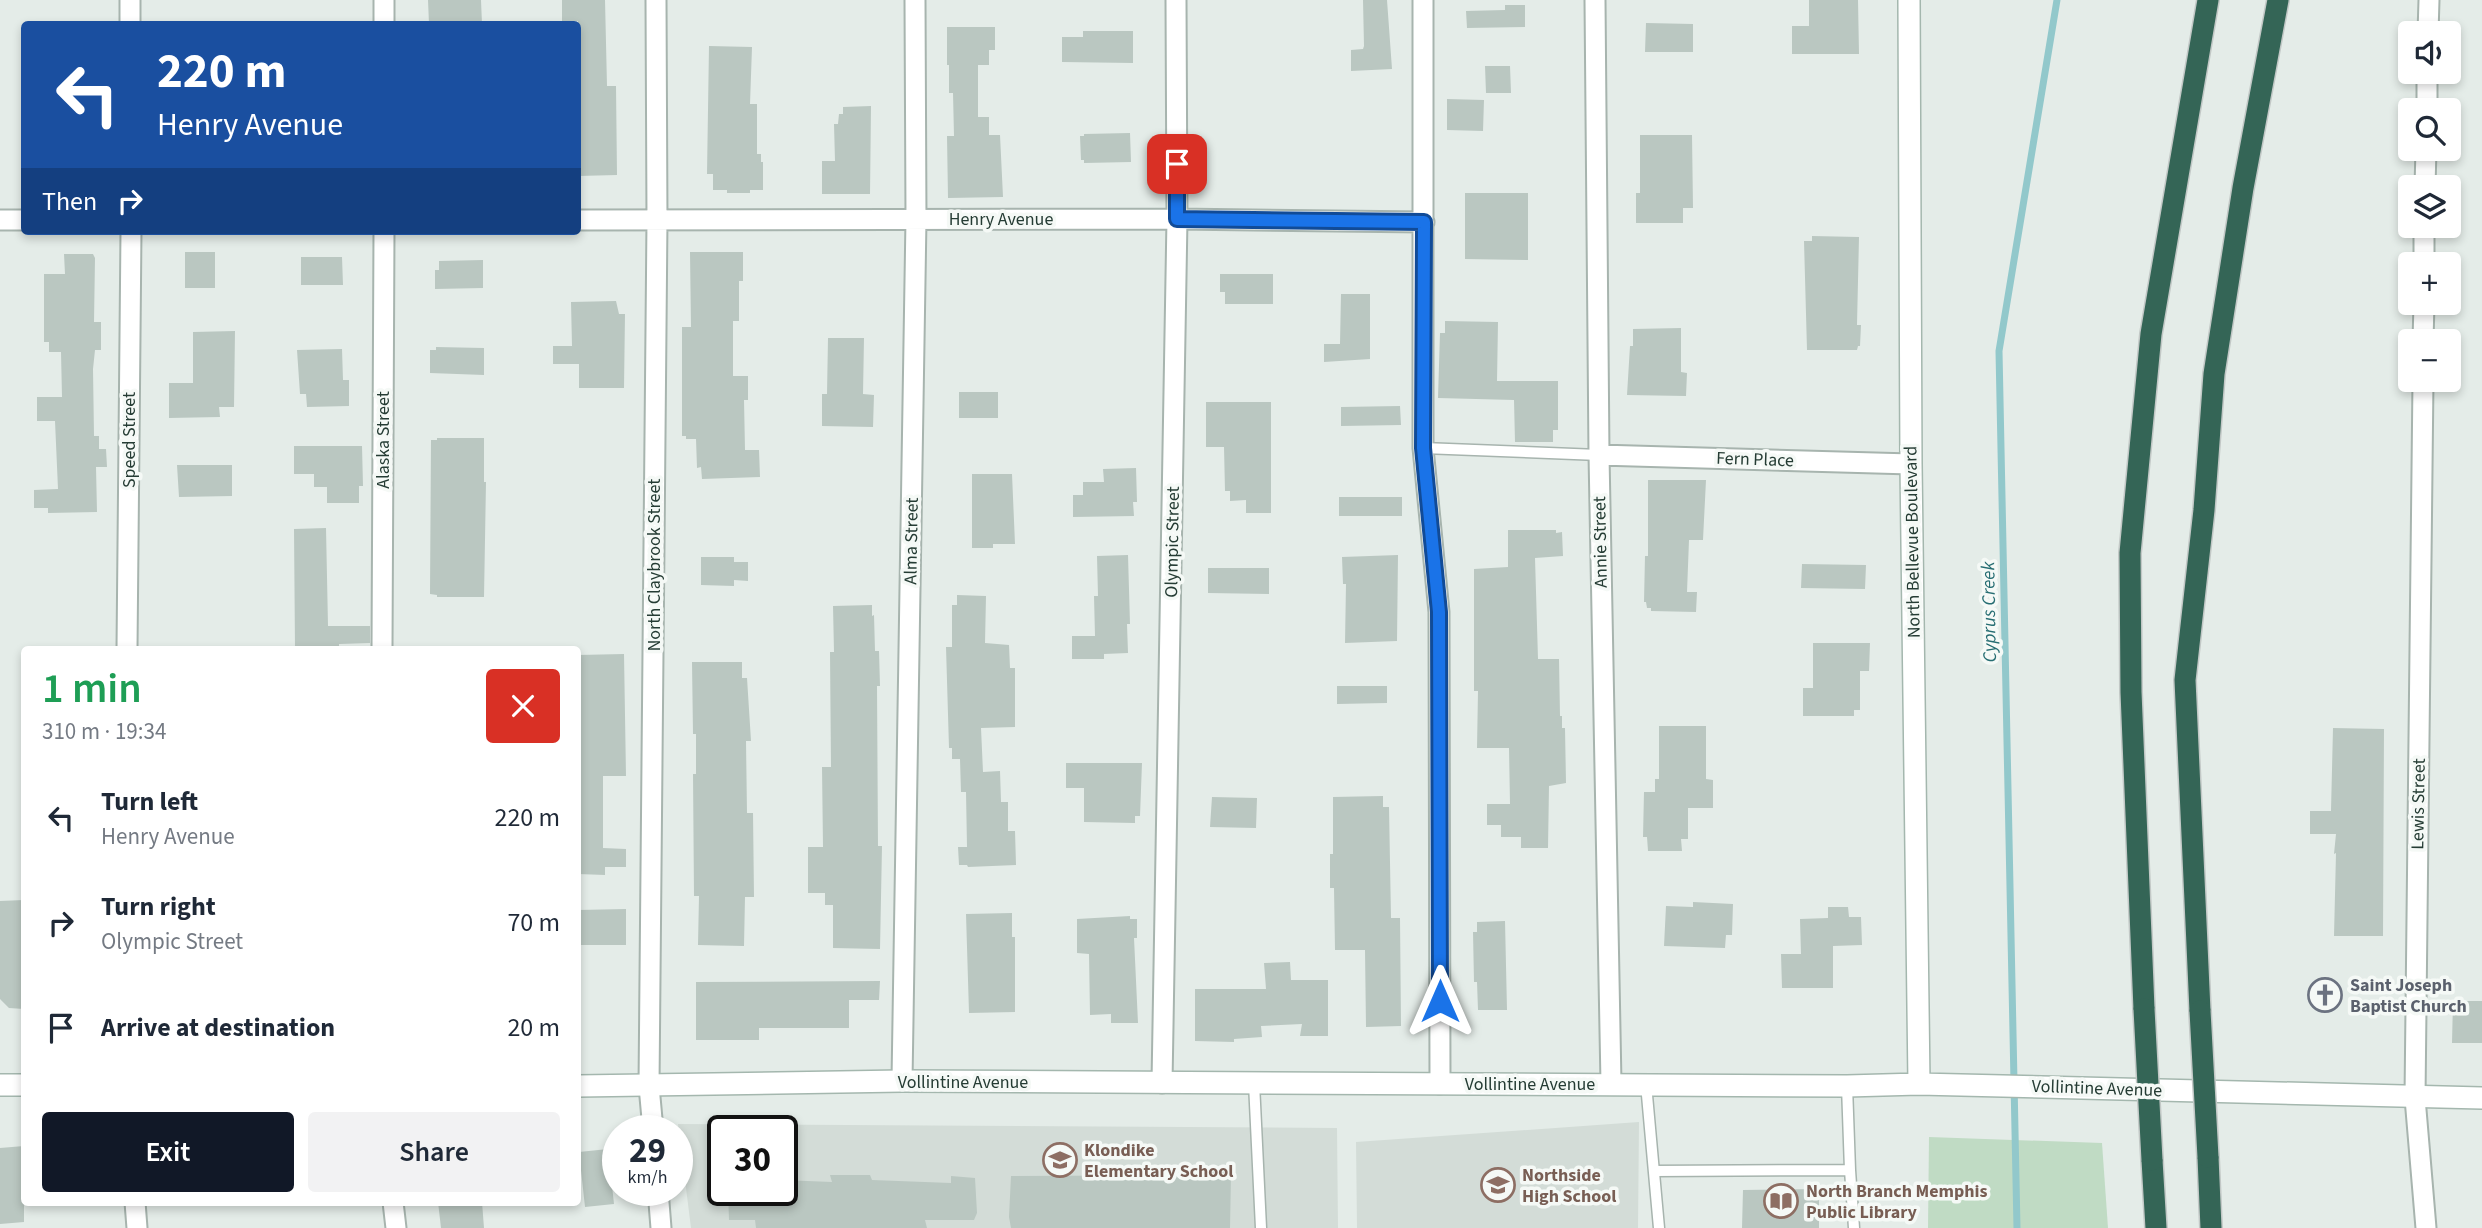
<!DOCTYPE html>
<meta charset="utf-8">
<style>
:root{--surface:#fff;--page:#f2f2f3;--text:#1f2937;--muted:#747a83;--accent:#111827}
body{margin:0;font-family:"Source Sans 3",sans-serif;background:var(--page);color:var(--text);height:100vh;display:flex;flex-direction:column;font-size:26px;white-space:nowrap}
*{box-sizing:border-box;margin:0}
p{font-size:23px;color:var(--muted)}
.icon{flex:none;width:38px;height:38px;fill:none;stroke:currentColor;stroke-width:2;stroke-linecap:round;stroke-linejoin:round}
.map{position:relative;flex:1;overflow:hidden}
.sheet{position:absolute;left:21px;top:646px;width:560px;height:560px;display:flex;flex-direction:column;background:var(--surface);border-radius:7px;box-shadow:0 4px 10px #0003}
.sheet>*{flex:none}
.hud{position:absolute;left:21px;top:21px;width:560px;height:214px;border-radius:7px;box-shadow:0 4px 10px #0003;background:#1a4fa0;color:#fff;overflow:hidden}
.fabs{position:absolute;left:2398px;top:21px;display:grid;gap:14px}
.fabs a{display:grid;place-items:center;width:63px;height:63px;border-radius:7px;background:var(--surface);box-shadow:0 4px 10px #0003;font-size:35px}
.speed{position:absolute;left:602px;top:1115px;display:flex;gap:14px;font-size:35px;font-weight:700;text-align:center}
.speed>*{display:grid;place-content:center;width:91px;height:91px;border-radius:50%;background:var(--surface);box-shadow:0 4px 10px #0003;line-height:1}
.speed small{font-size:18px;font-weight:400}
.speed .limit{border:4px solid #111;border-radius:10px;background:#fff;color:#111}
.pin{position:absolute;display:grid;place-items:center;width:60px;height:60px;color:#fff;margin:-30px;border-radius:14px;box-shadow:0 4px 10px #0006}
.me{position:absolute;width:77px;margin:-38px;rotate:0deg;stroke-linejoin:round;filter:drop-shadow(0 0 5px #0008)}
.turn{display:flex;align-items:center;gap:24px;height:147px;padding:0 21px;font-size:32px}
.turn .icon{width:91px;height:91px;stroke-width:2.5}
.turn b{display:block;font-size:49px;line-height:60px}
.then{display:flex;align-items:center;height:66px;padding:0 21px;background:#0003;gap:14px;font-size:26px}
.round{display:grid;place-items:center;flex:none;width:74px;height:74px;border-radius:7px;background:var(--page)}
.headline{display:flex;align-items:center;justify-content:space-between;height:119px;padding:0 21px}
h1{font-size:42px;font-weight:600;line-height:52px;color:#1e9e55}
.button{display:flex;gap:14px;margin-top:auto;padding:14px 21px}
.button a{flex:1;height:80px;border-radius:7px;background:var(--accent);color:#fff;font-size:28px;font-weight:600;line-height:80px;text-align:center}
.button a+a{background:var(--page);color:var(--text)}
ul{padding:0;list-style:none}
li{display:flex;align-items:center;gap:21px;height:105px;padding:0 21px}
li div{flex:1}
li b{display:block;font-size:26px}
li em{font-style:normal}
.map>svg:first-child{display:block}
.built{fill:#d3dcd7;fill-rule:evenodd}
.green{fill:#c0dbc4}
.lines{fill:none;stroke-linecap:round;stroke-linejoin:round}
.stream{stroke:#92c8cb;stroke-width:7}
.building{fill:#bac7c1}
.lane-casing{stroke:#a7b4ae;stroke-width:13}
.street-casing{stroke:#a7b4ae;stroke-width:23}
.secondary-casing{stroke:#a4b7ae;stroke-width:24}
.highway-casing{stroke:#c2c8c6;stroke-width:24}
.lane{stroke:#fff;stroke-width:10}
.street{stroke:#fff;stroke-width:19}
.secondary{stroke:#fff;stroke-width:21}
.highway{stroke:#346556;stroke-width:21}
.highway-bridge-casing{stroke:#c2c8c6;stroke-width:24;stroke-linecap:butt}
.highway-bridge{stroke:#346556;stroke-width:21}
.route-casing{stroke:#114b97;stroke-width:18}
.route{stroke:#1a73e8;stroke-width:12}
.labels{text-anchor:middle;stroke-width:7;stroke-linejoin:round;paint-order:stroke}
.street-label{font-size:18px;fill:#253c34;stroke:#f5f9f6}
.worship-label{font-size:18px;font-weight:bold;fill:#5b616d;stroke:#f5f9f6;text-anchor:start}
.education-label{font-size:18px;font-weight:bold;fill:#785e54;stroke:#f5f9f6;text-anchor:start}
.water-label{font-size:19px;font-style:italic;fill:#266d72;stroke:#f5f9f6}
</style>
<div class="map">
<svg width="2482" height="1228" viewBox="0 0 2482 1228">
<rect width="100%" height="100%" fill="#e4ece8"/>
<path class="built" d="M 1639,1122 L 1638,1228 L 1357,1228 L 1356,1142 Z
M 678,1124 L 1337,1128 L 1338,1228 L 691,1228 ZM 723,1130 L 782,1130 L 782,1190 L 723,1190 Z"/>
<path class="green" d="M 1929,1137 L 2102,1143 L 2108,1228 L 1928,1228 Z"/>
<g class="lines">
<path class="stream" d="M 2017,1228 L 1999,351 L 2057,0"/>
</g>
<path class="building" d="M 428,0 L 481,0 L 482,24 L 429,24 Z
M 562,0 L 605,0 L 607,86 L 616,86 L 617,175 L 578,176 L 578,21 L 562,21 Z
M 1363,0 L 1387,0 L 1392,69 L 1351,71 L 1351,50 L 1363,49 L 1364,46 Z
M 1809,0 L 1858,0 L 1859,54 L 1792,54 L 1792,26 L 1809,26 Z
M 1505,5 L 1525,5 L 1525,27 L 1467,28 L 1466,11 L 1505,10 Z
M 1646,23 L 1693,24 L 1693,52 L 1645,52 Z
M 947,27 L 995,27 L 995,50 L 989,50 L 989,65 L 978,65 L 978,117 L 989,117 L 989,135 L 1000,135 L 1003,197 L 948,198 L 947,136 L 954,136 L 953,93 L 949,93 L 949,65 L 947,65 Z
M 1083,31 L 1133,31 L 1133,63 L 1062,62 L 1062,37 L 1083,37 Z
M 709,46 L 752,47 L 750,104 L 757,104 L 757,154 L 761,154 L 761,162 L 763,162 L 763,190 L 750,190 L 750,193 L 727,193 L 727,190 L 713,190 L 713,174 L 707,174 Z
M 1485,66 L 1510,66 L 1511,93 L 1486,93 Z
M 1447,99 L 1484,100 L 1483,131 L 1447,130 Z
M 871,106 L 870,194 L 822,194 L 822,161 L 835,161 L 834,124 L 838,124 L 839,114 L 843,114 L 843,107 Z
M 1130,133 L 1131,162 L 1084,163 L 1084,160 L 1081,160 L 1080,136 L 1084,136 L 1084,134 Z
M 1640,135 L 1692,135 L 1693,208 L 1683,208 L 1683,223 L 1636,223 L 1636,193 L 1640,193 Z
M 1465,193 L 1528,193 L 1528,260 L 1465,259 Z
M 1812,236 L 1859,237 L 1857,325 L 1861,325 L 1860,346 L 1858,346 L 1857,350 L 1807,350 L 1804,241 L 1812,241 Z
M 185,252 L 215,252 L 215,288 L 185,288 Z
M 690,252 L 743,252 L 743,281 L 739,281 L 739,321 L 733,321 L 733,376 L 748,376 L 748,400 L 744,400 L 745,450 L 759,450 L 760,477 L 702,479 L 701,467 L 697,468 L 696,439 L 686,439 L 686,436 L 682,436 L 682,327 L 691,327 Z
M 64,254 L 93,254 L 95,258 L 94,322 L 101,322 L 101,350 L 95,350 L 93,369 L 94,436 L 99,436 L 99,449 L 106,449 L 107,467 L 96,467 L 97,512 L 48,513 L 48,508 L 34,508 L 34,490 L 58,489 L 55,421 L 37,421 L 37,397 L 62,397 L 61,352 L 49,352 L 49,342 L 44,342 L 44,274 L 65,274 Z
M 301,257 L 342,257 L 343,285 L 301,285 Z
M 483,260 L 483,288 L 435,289 L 435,270 L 439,270 L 439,261 Z
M 1220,274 L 1273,274 L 1273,304 L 1225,304 L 1225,292 L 1220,292 Z
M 1341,294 L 1370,294 L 1370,359 L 1324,362 L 1324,344 L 1340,344 Z
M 616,301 L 619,314 L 625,314 L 624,388 L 579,388 L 579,364 L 553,364 L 553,346 L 572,346 L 571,302 Z
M 1445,321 L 1498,322 L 1497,381 L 1558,381 L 1558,430 L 1553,430 L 1553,442 L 1515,442 L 1514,400 L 1438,398 L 1440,333 L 1445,333 Z
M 1681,328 L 1681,372 L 1687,373 L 1686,396 L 1627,395 L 1630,346 L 1633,346 L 1633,329 Z
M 235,331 L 234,407 L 219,407 L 220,417 L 169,418 L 169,383 L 193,383 L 193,332 Z
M 828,338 L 864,338 L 863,394 L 874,395 L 873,427 L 822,426 L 822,394 L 827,394 Z
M 436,347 L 484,348 L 484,375 L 430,373 L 430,350 L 436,350 Z
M 342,349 L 343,380 L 349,380 L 349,406 L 307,407 L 306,394 L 300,394 L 297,350 Z
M 959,392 L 998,392 L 998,418 L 959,418 Z
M 1206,402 L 1271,402 L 1271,513 L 1246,513 L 1246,500 L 1230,501 L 1230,491 L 1225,491 L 1224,447 L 1206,447 Z
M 1400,406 L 1401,425 L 1341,426 L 1341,407 Z
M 437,438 L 484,438 L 484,482 L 486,482 L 484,597 L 437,597 L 437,595 L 430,594 L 431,440 L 437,440 Z
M 294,446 L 362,446 L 363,486 L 359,486 L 359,503 L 327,503 L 327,487 L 314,487 L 314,474 L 294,474 Z
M 177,465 L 232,465 L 232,496 L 179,497 Z
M 1136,468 L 1137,502 L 1133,502 L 1134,516 L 1073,517 L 1073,495 L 1083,495 L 1083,482 L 1104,482 L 1103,469 Z
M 972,474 L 1012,474 L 1015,544 L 993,544 L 993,548 L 972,548 Z
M 1648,480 L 1706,480 L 1703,540 L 1689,540 L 1687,592 L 1697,592 L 1696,612 L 1651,611 L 1651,608 L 1647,608 L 1646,602 L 1644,602 L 1645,556 L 1648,556 Z
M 1339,497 L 1402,497 L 1402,516 L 1339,516 Z
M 326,528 L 328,626 L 370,626 L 370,643 L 339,644 L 339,649 L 295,649 L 294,529 Z
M 1508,530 L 1556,530 L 1556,533 L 1562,532 L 1563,556 L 1535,558 L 1538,659 L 1559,659 L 1560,716 L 1562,716 L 1562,728 L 1565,728 L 1566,783 L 1549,786 L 1548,848 L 1521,848 L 1521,837 L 1501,837 L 1501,825 L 1487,825 L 1487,804 L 1510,804 L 1509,748 L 1477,748 L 1478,691 L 1474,691 L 1474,569 L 1508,567 Z
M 1128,555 L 1130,624 L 1127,624 L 1128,653 L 1104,654 L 1104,659 L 1072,659 L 1072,636 L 1095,636 L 1094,596 L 1098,596 L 1097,556 Z
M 1398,555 L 1397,641 L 1345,643 L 1346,584 L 1343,584 L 1342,557 Z
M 701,557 L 734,557 L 734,562 L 748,562 L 748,581 L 734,580 L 734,586 L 701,585 Z
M 1802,564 L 1866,565 L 1865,589 L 1801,588 Z
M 1208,568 L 1269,568 L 1269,594 L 1208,593 Z
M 957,595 L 986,596 L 985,643 L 1009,645 L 1010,668 L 1015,668 L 1015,727 L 981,728 L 983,772 L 1000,771 L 1001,802 L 1008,802 L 1008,831 L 1015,831 L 1016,865 L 968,867 L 967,865 L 959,865 L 958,847 L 967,847 L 966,792 L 961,792 L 960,759 L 952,759 L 952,748 L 949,748 L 946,647 L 952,647 L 952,605 L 957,605 Z
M 872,605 L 872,616 L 874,615 L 875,651 L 879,651 L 880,686 L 877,686 L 878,846 L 882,846 L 880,949 L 833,948 L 833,905 L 825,905 L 825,893 L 808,893 L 808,847 L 823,847 L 822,767 L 831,767 L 830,652 L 834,652 L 833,606 Z
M 1813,643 L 1870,643 L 1869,671 L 1860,671 L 1860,710 L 1854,710 L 1854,716 L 1803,716 L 1803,688 L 1813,688 Z
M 624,654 L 626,776 L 603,776 L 603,848 L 626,849 L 626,867 L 605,867 L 605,875 L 578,874 L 578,655 Z
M 692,662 L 742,662 L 742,678 L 747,678 L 751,741 L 746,741 L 747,813 L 753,813 L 754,897 L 745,897 L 744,946 L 698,945 L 699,896 L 694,896 L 693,774 L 696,774 L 696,734 L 693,734 Z
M 1337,686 L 1387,686 L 1387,703 L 1337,704 Z
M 1659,726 L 1706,726 L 1706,779 L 1713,780 L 1713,808 L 1688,808 L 1688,839 L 1681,839 L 1682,851 L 1648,851 L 1647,837 L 1643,837 L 1644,792 L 1655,792 L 1655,779 L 1659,779 Z
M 2333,728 L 2384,729 L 2383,936 L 2334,936 L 2336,853 L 2334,854 L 2336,834 L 2310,834 L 2310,811 L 2331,811 Z
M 1066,763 L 1142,763 L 1140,816 L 1135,816 L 1135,823 L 1084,822 L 1084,788 L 1066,788 Z
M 1383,796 L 1383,807 L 1389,807 L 1391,918 L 1400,918 L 1401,1026 L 1366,1027 L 1365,950 L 1335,950 L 1334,888 L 1330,888 L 1330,854 L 1333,854 L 1333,797 Z
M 1212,797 L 1257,798 L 1256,828 L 1210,827 Z
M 24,900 L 24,1009 L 9,1008 L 0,999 L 0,901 Z
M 1693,902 L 1733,904 L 1732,935 L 1726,935 L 1725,948 L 1664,946 L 1666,906 L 1693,907 Z
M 1828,907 L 1848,907 L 1849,917 L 1861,917 L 1862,945 L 1833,946 L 1833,988 L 1782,988 L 1781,954 L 1801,954 L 1800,919 L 1828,918 Z
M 626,909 L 626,945 L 578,945 L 578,910 Z
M 1012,913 L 1012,937 L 1015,937 L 1015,1012 L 969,1013 L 966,914 Z
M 1130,916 L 1130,919 L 1137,919 L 1137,938 L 1134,938 L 1138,1023 L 1111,1023 L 1111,1014 L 1090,1015 L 1089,954 L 1077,953 L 1077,919 Z
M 1505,921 L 1507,1010 L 1478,1010 L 1477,982 L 1474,982 L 1473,932 L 1477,932 L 1477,922 Z
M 1290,962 L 1291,980 L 1328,980 L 1328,1036 L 1300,1036 L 1302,1024 L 1261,1026 L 1262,1037 L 1234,1039 L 1234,1042 L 1195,1041 L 1195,989 L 1266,989 L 1264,963 Z
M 880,981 L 879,1000 L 849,1000 L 849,1028 L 759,1028 L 759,1040 L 696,1040 L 696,982 Z
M 2453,1001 L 2482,1001 L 2482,1043 L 2452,1043 Z
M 24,1146 L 24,1222 L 0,1224 L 0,1148 Z
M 608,1149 L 614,1204 L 585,1207 L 579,1152 Z
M 830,1175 L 870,1175 L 872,1180 L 951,1183 L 951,1176 L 975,1178 L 977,1213 L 974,1220 L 925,1220 L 927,1228 L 756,1228 L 755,1220 L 729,1220 L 728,1190 L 782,1190 L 782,1180 L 832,1182 Z
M 1231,1175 L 1230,1228 L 1011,1228 L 1009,1217 L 1011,1176 Z
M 1819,1189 L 1819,1228 L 1742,1228 L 1743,1190 Z
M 438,1202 L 482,1202 L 484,1228 L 441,1228 Z"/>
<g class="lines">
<g class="lane-casing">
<path id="lane" d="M 1423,448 L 1599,455
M 1254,1083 L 1261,1228
M 1646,1084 L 1659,1228
M 1850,1170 L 1854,1228
M 1654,1171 L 1850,1170 L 1847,1086"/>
</g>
<g class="street-casing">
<path id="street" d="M 130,0 L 130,24
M 384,0 L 384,24
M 1423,0 L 1423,448 L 1439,612 L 1440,1084
M 1595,0 L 1599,455 L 1611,1083
M 2428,33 L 2429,0
M 2427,110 L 2427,72
M 2425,187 L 2426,149
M 0,220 L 24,220
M 578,220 L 1177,219 L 1424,222
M 2424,264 L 2424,226
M 2423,341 L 2424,303
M 2423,380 L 2415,1098 L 2426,1228
M 1599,455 L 1911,464
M 127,649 L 131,231
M 382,649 L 384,231
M 902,1081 L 916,219 L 915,0
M 1162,1083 L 1177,219 L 1176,0
M 653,1130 L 649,1086 L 657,220 L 656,0
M 658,1190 L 661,1228
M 135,1202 L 137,1228
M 393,1202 L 396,1228"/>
</g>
<g class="secondary-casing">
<path id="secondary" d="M 1909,0 L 1911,464 L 1919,1084
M 0,1085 L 24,1085
M 578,1086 L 902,1081 L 1847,1086 L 1919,1084 L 2482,1098"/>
</g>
<g class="highway-casing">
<path id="highway" d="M 2144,1009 L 2131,692 L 2130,553 L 2151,334 L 2208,0
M 2200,1011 L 2185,680 L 2204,510 L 2214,374 L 2243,188 L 2278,0
M 2208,1157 L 2211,1228
M 2152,1160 L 2156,1228"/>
</g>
<use href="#lane" class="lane"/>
<use href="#street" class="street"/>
<use href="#secondary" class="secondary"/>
<use href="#highway" class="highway"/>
<g class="highway-bridge-casing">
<path id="highway-bridge" d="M 2144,1009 L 2152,1160
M 2200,1011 L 2208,1157"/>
</g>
<use href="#highway-bridge" class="highway-bridge"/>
</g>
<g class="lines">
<g class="route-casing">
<path id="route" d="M 1177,164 L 1177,219 L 1424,222 L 1423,448 L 1439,612 L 1440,1001"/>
</g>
<use href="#route" class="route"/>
</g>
<defs>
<g id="church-ring" transform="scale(1.75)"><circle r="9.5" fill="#f5f9f6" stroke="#6b7280" stroke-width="1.5"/><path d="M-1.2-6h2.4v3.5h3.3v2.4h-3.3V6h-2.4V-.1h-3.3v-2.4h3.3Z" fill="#6b7280"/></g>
<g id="school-ring" transform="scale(1.75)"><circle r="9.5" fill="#f5f9f6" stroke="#8d6e63" stroke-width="1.5"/><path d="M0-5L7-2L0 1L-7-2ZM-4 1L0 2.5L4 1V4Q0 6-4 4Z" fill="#8d6e63"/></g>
<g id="library-ring" transform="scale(1.75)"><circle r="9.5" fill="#f5f9f6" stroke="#8d6e63" stroke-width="1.5"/><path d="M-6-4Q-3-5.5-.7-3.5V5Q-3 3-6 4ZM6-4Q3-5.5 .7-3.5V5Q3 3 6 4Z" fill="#8d6e63"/></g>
</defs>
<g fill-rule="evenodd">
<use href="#church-ring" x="2325" y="995"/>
<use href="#school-ring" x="1060" y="1160"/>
<use href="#school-ring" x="1498" y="1185"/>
<use href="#library-ring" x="1781" y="1201"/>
</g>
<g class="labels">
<g class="street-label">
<text x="1001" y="225">Henry Avenue</text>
<text transform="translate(129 440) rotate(-90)" y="6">Speed Street</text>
<text transform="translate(383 440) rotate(-90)" y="6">Alaska Street</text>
<text transform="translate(1755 459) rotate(2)" y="6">Fern Place</text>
<text transform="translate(911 541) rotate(-89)" y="6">Alma Street</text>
<text transform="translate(1172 542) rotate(-89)" y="6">Olympic Street</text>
<text transform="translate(1600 542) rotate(-91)" y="6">Annie Street</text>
<text transform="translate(1912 542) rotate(-91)" y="6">North Bellevue Boulevard</text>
<text transform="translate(654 565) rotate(-90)" y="6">North Claybrook Street</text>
<text transform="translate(2418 804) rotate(-89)" y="6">Lewis Street</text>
<text x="963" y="1088">Vollintine Avenue</text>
<text x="1530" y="1090">Vollintine Avenue</text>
<text transform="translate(2097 1088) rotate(2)" y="6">Vollintine Avenue</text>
</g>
<g class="worship-label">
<text x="2350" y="991">Saint Joseph<tspan x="2350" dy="21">Baptist Church</tspan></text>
</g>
<g class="education-label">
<text x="1084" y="1156">Klondike<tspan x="1084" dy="21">Elementary School</tspan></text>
<text x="1522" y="1181">Northside<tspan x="1522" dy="21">High School</tspan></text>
<text x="1806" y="1197">North Branch Memphis<tspan x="1806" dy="21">Public Library</tspan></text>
</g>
<g class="water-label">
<text transform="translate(1988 612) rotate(-91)" y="7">Cyprus Creek</text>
</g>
</g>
</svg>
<div class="fabs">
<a><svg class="icon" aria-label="sound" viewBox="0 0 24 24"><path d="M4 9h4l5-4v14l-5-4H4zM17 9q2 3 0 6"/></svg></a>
<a><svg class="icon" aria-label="search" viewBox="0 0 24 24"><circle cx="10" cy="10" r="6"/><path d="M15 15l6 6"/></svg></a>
<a><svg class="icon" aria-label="layers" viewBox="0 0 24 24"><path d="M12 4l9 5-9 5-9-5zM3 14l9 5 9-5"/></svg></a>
<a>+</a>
<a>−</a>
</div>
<div class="speed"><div>29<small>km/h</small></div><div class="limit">30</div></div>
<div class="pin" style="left:1177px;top:164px;background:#d93025"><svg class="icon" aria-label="arrive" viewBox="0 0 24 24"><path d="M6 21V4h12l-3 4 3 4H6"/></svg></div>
<svg class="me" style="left:1440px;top:1001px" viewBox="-20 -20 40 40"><path d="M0-17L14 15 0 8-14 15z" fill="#1a73e8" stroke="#fff" stroke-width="4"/></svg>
<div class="hud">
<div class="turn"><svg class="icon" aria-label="left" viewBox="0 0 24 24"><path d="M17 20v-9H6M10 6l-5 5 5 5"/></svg><div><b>220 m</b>Henry Avenue</div></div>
<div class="then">Then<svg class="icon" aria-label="right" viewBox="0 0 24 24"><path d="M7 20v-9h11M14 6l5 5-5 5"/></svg></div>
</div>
<section class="sheet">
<div class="headline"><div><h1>1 min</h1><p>310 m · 19:34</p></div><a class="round" style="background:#d93025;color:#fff"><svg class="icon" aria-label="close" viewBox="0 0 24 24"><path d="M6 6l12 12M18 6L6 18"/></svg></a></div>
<ul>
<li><svg class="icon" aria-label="left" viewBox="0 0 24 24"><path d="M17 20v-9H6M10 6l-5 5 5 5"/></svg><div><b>Turn left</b><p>Henry Avenue</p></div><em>220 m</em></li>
<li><svg class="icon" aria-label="right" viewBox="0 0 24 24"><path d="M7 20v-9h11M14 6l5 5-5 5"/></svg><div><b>Turn right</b><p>Olympic Street</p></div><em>70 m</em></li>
<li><svg class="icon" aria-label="arrive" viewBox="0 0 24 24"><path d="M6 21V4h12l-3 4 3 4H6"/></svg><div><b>Arrive at destination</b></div><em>20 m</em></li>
</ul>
<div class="button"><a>Exit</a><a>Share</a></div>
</section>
</div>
